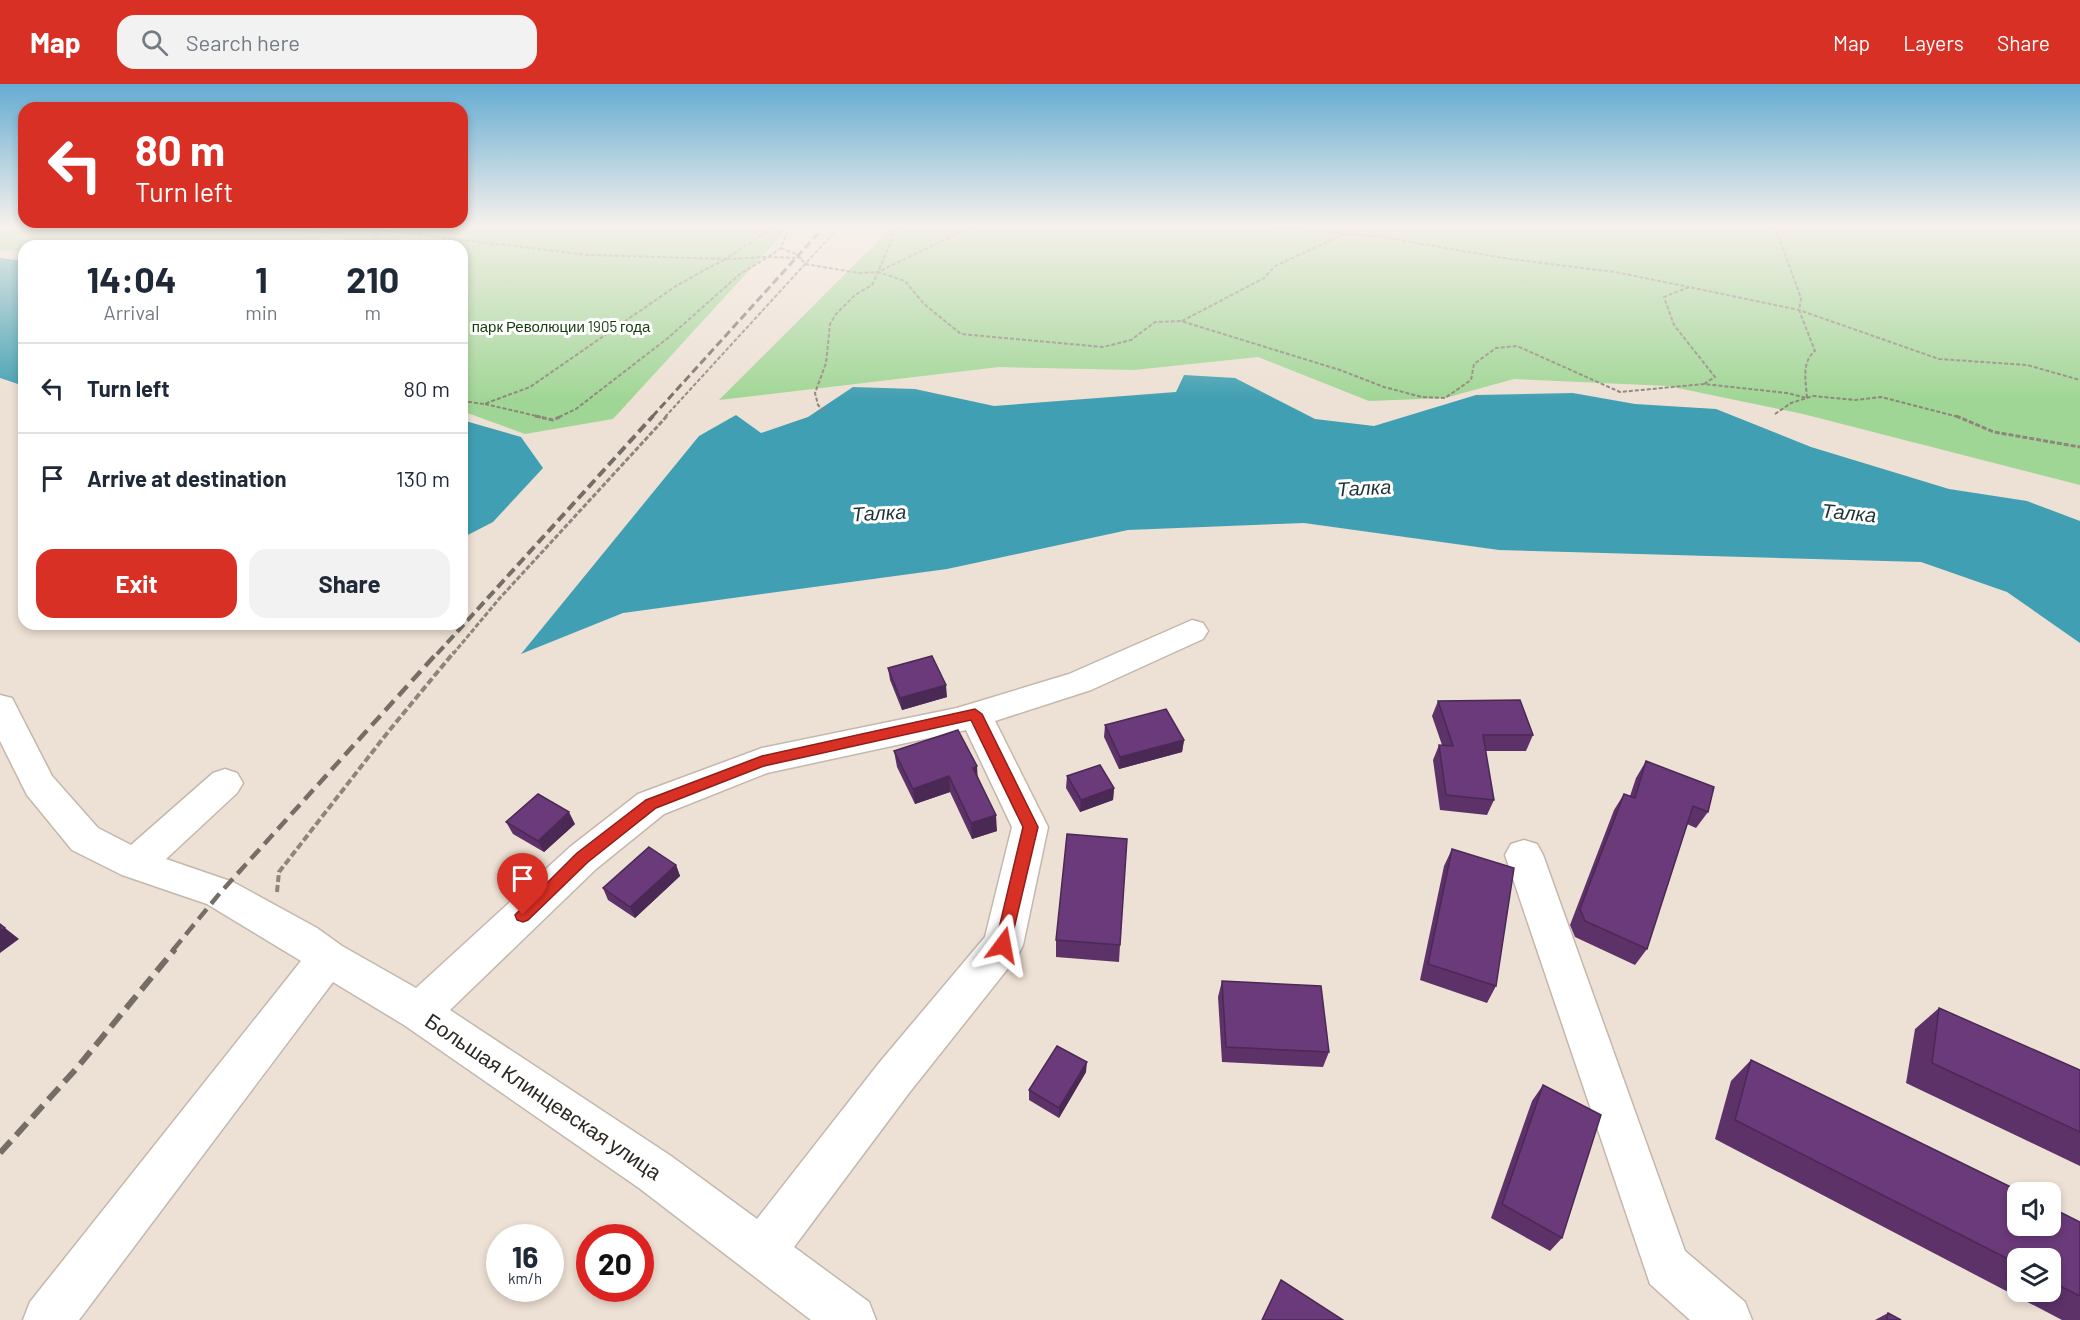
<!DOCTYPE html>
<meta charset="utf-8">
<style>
:root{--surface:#fff;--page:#f2f2f3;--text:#1f2937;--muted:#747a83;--line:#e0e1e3;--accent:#d93025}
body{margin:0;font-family:Barlow,sans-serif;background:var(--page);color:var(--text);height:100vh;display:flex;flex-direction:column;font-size:22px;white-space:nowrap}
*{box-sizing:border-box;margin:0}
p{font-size:20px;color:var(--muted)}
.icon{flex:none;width:33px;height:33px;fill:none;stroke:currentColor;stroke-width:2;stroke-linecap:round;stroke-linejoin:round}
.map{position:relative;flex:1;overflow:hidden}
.details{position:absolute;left:18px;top:156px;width:450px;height:390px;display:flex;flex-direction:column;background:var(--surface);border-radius:18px;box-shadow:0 3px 9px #0003}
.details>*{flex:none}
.hud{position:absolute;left:18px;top:18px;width:450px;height:126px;border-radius:18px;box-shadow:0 3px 9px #0003;background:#d93025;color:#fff;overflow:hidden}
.controls{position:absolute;left:2007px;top:1098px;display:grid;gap:12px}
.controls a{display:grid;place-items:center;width:54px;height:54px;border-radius:12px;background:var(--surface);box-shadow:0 3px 9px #0003;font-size:30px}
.speed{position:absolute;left:486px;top:1140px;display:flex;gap:12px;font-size:30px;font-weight:700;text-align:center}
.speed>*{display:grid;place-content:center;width:78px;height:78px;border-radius:50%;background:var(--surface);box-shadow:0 3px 9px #0003;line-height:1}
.speed small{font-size:15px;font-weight:400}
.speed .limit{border:9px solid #d22;background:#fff;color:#111}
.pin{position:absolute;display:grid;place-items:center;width:51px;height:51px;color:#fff;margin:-62px -26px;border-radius:50% 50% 50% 0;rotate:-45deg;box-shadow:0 0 6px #0007}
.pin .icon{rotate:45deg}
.me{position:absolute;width:66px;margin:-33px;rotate:13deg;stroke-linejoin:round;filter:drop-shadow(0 0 4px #0008)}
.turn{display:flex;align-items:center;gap:21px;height:126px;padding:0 18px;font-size:27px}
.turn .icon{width:78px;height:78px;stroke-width:2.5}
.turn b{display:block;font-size:42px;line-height:51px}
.eta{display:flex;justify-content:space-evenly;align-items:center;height:102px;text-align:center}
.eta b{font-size:36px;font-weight:700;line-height:42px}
.primary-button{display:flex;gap:12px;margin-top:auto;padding:12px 18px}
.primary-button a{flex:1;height:69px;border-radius:18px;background:var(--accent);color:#fff;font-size:24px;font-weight:700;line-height:69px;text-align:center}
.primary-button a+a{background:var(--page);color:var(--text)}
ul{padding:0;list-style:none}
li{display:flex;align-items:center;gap:18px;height:90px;padding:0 18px;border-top:2px solid var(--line)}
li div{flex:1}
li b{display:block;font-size:22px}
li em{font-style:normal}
header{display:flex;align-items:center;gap:36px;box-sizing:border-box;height:84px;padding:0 30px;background:var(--accent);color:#fff}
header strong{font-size:28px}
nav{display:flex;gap:33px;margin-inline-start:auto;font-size:21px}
.search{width:420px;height:54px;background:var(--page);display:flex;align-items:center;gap:15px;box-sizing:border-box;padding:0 21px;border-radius:18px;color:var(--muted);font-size:22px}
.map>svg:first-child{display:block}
.green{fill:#a0d695}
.water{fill:#409fb2}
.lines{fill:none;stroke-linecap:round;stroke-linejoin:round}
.minor-casing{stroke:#c4b7ac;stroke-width:3}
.path-far2{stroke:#8e857c;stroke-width:2;stroke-dasharray:4 2;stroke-linecap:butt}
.path-far1{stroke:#8e857c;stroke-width:3;stroke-dasharray:5 2;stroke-linecap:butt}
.path{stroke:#8e857c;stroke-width:4;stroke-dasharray:7 3;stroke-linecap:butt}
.minor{fill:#fff;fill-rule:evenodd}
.rail-far3{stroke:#756d66;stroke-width:3;stroke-dasharray:8 4;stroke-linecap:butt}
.rail-far2{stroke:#756d66;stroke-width:4;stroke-dasharray:10 5;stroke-linecap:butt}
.rail-far1{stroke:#756d66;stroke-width:4.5;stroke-dasharray:13 7;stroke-linecap:butt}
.rail{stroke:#756d66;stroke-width:6;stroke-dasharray:16 8;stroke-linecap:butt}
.wall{fill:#5c3269;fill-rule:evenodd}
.shaded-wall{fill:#4b2955}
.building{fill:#6b3a7a;stroke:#4b2955;stroke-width:1.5}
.route{fill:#d93025;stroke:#8d1f18;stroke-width:1.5}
.labels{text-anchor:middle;stroke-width:6;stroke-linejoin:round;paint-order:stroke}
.far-park-label{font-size:15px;fill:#163d0d;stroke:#fff}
.water-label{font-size:20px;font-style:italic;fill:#1e3439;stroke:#fff}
.near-street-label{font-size:21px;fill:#2d2823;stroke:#fff}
</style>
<header>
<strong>Map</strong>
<div class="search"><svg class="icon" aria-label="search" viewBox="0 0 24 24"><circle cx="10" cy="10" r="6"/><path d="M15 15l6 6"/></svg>Search here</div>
<nav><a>Map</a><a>Layers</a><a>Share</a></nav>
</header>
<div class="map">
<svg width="2080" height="1236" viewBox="0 0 2080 1236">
<rect width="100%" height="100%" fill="#ede0d4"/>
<path class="green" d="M 8,143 L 789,143 L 613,335 L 525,350 L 462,327 L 462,162 L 24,162 L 24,168 L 0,166 L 0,148 Z
M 892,143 L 2080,143 L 2080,401 L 1803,330 L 1668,302 L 1514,295 L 1445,314 L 1369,317 L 1258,273 L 1134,286 L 999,283 L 719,316 Z"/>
<path class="water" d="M 0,174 L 24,177 L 24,302 L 0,294 Z
M 1184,291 L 1235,294 L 1315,335 L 1374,342 L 1476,311 L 1573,309 L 1635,320 L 1716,325 L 1811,363 L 1949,405 L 2027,417 L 2080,437 L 2080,559 L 2007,508 L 1921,478 L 1499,466 L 1304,439 L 1128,446 L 947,485 L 623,529 L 521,570 L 699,352 L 736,331 L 761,349 L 808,333 L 853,303 L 915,305 L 994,322 L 1176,308 Z
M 462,336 L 521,353 L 543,384 L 493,438 L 462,454 Z"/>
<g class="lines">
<g class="minor-casing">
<path id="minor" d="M 1192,536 L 1203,539 L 1208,547 L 1203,555 L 1091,606 L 995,637 L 1048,743 L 1023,861 L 1017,873 L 909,1009 L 794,1163 L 869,1218 L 876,1236 L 811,1236 L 639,1104 L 404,941 L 333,898 L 79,1236 L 23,1236 L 30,1218 L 301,877 L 207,820 L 122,791 L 72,766 L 27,711 L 0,657 L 0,611 L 12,614 L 52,692 L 98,744 L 131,761 L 213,689 L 225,685 L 237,689 L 243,699 L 237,709 L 166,775 L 233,798 L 317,844 L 342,862 L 416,904 L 570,763 L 638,710 L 762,664 L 957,624 L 1069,590 ZM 966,646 L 1012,743 L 985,853 L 879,979 L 757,1135 L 671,1072 L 450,926 L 596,785 L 664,730 L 767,689 Z
M 1524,756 L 1537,760 L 1543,771 L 1685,1167 L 1745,1218 L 1752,1236 L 1690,1236 L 1650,1200 L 1505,771 L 1511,760 Z"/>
</g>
<path class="path-far2" d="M 175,143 L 213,147 L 257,144 L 337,149 L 352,143
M 378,143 L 380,146 L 588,171 L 726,175 L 774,143
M 775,143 L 784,152
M 897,143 L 878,188 L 905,197 L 924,220 L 961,250 L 1103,263 L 1131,256 L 1155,238 L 1181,237 L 1340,286 L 1384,303 L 1422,313 L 1445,314 L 1471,296 L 1474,280 L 1496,264 L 1517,262 L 1620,308 L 1704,300 L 1787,309 L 1807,314 C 1806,298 1801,278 1815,267 L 1799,226 L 1801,214 L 1775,143
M 1277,143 L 1382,153 L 1510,175 L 1615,188 L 1689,203
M 368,162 L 380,146
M 781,164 L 798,171 L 805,180 L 859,189 L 878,188
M 1182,237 L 1264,194 L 1275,182 L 1344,150
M 1704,300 L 1715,293 L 1674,241 L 1664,213 L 1689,203 L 1799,226 L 1939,275 L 2027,281 L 2080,296
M 462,317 L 484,320 L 530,303 L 676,202 L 712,182 L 726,175 L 768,173 L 781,164 L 789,143
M 485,320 L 541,333
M 824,327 L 818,321 L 815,309 L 826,279 L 830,240 L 836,230 L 855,211 L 872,201 L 878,188 L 971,143
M 1775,330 L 1791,319 L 1813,312 L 1855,316 L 1881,313 L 1959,333
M 559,333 L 576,325 L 668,254 L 740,190 L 768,173 L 802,174
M 665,333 L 839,143"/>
<path class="path-far1" d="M 535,332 L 553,336 L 562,332
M 1956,332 L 1994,348 L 2080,363
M 453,570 L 499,515 L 667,332"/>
<path class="path" d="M 277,808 L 279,788 L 388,648 L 454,568"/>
<use href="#minor" class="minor"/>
<path class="rail-far3" d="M 652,333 L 824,143"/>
<path class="rail-far2" d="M 437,570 L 653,332"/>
<path class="rail-far1" d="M 173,866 L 220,809 L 438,568"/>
<path class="rail" d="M 0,1069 L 76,985 L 175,865"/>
</g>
<path class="wall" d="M 888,584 L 947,613 L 902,626 L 890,596 Z
M 1438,617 L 1533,651 L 1526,667 L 1485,667 L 1494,716 L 1487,731 L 1440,726 L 1433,676 L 1439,661 L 1442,661 L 1432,632 Z
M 1105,641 L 1184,656 L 1182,668 L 1119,685 L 1104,653 Z
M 894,667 L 978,693 L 997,747 L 972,755 L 950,708 L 915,720 L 897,683 Z
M 1646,677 L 1708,728 L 1696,744 L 1687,740 L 1647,865 L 1635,881 L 1575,853 L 1570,841 L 1614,726 L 1624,710 L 1630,712 L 1636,694 Z
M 1067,692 L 1114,704 L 1113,716 L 1080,728 L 1066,704 Z
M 506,738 L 575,740 L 544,768 L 513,750 Z
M 1452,765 L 1496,902 L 1487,919 L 1420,896 L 1444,782 Z
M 676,781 L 680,792 L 635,834 L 608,816 L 603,804 Z
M 1056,856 L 1120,861 L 1119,878 L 1056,873 Z
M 1222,897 L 1329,968 L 1323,983 L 1222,978 L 1218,913 Z
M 1939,924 L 2080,986 L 2080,1082 L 1906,999 L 1915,945 Z
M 1751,976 L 2080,1138 L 2080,1236 L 2062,1236 L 1715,1055 L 1731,997 ZM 2018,1174 L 2050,1174 L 2050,1208 L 2018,1208 Z
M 1086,988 L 1059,1034 L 1029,1016 L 1029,1006 Z
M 1543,1001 L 1562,1154 L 1550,1167 L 1491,1134 L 1532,1017 Z
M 1888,1229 L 1901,1236 L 1875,1236 Z"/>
<path class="shaded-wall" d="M 946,601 L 947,613 L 902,626 L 900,614 Z
M 1184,656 L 1182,668 L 1119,685 L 1120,673 Z
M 977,682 L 978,698 L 973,684 Z
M 949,692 L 950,708 L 915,720 L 913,705 Z
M 1114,704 L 1113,716 L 1080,728 L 1081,716 Z
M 569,728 L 575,740 L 544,768 L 538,757 Z
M 996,731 L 997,747 L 972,755 L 971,739 Z
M 676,781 L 680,792 L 635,834 L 630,823 Z
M 5,844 L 19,855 L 0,869 L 0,847 Z
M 1087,978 L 1086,988 L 1059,1034 L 1059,1024 Z"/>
<path class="building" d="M 932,572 L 946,601 L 900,614 L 888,584 Z
M 1520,616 L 1533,651 L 1483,651 L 1494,716 L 1446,711 L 1439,661 L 1453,662 L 1438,617 Z
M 1166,625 L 1184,656 L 1120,673 L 1105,641 Z
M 958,646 L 977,682 L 973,684 L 996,731 L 971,739 L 949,692 L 913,705 L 894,667 Z
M 1646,677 L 1714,703 L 1708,728 L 1693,722 L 1647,865 L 1585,837 L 1580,825 L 1624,710 L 1635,714 Z
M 1100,681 L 1114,704 L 1081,716 L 1067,692 Z
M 538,710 L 569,728 L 538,757 L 506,738 Z
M 1067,750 L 1127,755 L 1120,861 L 1056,856 Z
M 649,763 L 676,781 L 630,823 L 603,804 Z
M 1452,765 L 1514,784 L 1496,902 L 1428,880 Z
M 0,840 L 5,844 L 0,847 Z
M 1222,897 L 1321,902 L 1329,968 L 1226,963 Z
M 1939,924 L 2080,986 L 2080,1048 L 1932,979 Z
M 1057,962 L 1087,978 L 1059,1024 L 1029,1006 Z
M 1751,976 L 2021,1108 L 2018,1108 L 2018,1142 L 2050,1142 L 2050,1123 L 2080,1138 L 2080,1212 L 2050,1197 L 2050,1174 L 2018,1174 L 2018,1180 L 1735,1036 Z
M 1543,1001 L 1601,1031 L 1562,1154 L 1502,1120 Z
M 1281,1196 L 1343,1236 L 1262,1236 Z
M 1888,1229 L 1901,1236 L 1887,1236 Z"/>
<linearGradient id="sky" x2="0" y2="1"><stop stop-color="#65acd2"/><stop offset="0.45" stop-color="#f7f1ec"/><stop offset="1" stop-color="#f7f1ec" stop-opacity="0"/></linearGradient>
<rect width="2080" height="316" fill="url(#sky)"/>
<path class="route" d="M 975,625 L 982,630 L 1038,743 L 1009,866 L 1003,868 L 997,866 L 995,861 L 1023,743 L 971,636 L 764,682 L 656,724 L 588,778 L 528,836 L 523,838 L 517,836 L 515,831 L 577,769 L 646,716 L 762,672 Z"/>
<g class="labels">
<g class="far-park-label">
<text x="561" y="248">парк Революции 1905 года</text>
</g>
<g class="water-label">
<text transform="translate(1364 404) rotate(-3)" y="7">Талка</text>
<text transform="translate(879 429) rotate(-3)" y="7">Талка</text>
<text transform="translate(1849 429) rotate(5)" y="7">Талка</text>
</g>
<g class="near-street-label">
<text transform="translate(543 1013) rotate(34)" y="7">Большая Клинцевская улица</text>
</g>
</g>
</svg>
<div class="controls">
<a><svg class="icon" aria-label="sound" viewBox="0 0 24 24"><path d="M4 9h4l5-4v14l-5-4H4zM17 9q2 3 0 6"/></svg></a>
<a><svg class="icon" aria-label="layers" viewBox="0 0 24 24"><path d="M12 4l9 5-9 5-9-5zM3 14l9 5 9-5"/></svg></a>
</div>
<div class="speed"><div>16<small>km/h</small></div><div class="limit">20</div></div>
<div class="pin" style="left:523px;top:831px;background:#d93025"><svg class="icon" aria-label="arrive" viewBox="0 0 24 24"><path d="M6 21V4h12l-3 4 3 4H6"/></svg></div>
<svg class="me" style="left:1003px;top:861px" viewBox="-20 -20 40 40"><path d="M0-17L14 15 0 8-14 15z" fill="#d93025" stroke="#fff" stroke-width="4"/></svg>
<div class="hud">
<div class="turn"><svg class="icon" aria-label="left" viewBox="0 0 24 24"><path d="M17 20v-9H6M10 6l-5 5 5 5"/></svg><div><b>80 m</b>Turn left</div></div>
</div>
<section class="details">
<div class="eta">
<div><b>14:04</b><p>Arrival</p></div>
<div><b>1</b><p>min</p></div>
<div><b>210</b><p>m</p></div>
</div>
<ul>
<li><svg class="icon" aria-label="left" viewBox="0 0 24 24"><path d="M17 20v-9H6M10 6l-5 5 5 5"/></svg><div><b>Turn left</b></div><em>80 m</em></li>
<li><svg class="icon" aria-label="arrive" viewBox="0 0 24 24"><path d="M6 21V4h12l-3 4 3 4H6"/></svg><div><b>Arrive at destination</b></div><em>130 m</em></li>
</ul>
<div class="primary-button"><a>Exit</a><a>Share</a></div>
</section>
</div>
